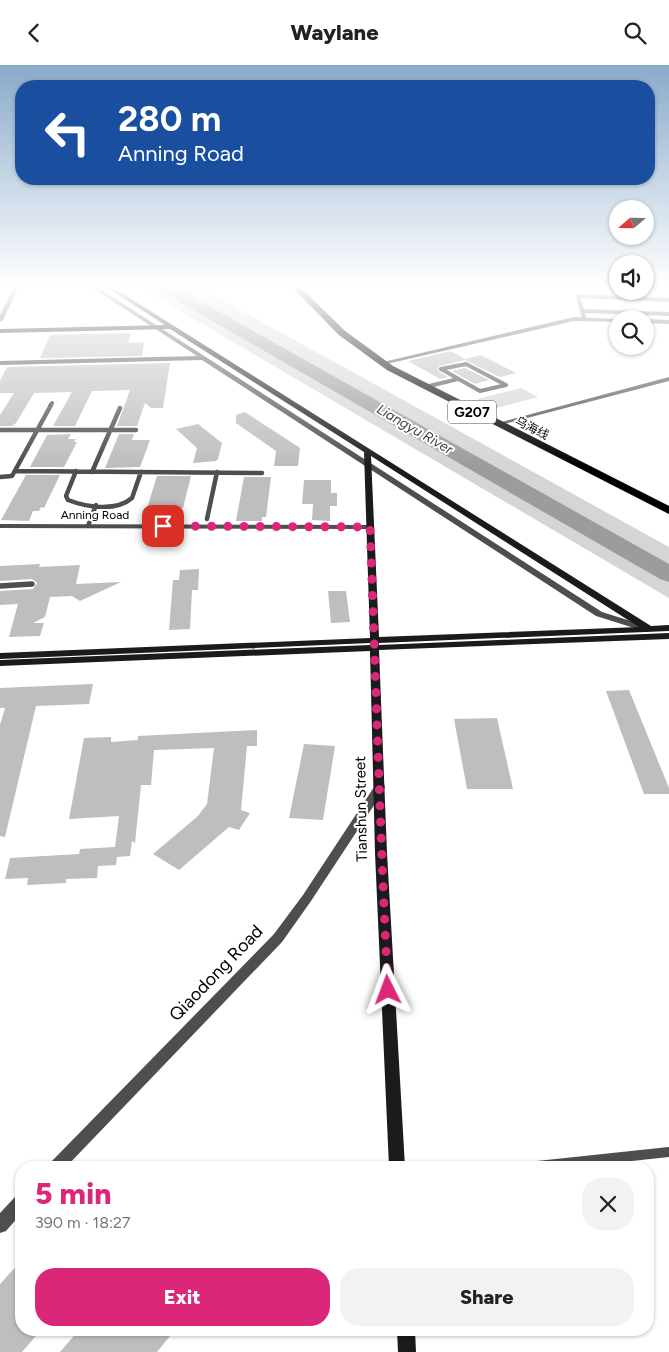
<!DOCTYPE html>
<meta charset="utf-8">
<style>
:root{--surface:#fff;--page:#f2f2f2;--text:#222;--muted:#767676;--accent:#db2777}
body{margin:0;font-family:Figtree,"Noto Sans SC",sans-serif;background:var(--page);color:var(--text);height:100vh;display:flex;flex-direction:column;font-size:19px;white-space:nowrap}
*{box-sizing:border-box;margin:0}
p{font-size:16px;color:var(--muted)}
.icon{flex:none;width:28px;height:28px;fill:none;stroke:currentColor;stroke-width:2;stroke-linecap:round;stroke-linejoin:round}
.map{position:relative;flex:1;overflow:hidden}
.panel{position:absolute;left:15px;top:1096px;width:639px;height:175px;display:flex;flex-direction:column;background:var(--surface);border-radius:20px;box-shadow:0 1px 4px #0004}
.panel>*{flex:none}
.banner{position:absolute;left:15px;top:15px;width:640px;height:105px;border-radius:20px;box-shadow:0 1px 4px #0004;background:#1a4fa0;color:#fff;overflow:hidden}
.needle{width:32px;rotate:250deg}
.buttons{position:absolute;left:609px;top:135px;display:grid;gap:10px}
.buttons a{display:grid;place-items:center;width:45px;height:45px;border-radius:50%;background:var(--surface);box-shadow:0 1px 4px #0004;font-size:25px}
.pin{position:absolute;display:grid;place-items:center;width:42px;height:42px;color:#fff;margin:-21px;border-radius:10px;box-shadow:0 2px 8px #0006}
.me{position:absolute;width:55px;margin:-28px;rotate:357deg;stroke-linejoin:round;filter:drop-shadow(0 0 4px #0008)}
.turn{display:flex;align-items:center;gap:18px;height:105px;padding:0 20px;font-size:22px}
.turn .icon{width:65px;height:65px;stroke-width:2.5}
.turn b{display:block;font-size:35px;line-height:42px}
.round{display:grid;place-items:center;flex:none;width:52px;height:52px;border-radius:20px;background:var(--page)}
.summary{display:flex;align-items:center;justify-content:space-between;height:85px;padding:0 20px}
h1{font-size:30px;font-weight:800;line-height:38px;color:var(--accent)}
.action{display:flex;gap:10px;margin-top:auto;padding:10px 20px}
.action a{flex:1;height:58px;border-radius:20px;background:var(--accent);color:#fff;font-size:20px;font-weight:800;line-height:58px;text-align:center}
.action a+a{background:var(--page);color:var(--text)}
header{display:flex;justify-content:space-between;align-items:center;height:65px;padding:0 20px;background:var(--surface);font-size:22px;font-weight:800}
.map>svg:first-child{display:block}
.green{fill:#d5d5d5}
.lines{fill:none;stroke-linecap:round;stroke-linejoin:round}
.river{fill:#9c9c9c;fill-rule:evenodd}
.building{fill:#bebebe}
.highway-casing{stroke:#dbdbdb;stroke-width:1}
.lane-far3{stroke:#4e4e4e;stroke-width:4}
.lane-far2{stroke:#4e4e4e;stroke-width:4.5}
.lane-far1{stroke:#4e4e4e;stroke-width:5.5}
.lane{stroke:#4e4e4e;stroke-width:10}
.street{fill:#4e4e4e;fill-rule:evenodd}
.secondary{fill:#1b1b1b;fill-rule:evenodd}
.highway{fill:#000;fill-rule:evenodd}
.route{stroke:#db2777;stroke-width:9;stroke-dasharray:0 16.2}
.labels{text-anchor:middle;stroke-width:4;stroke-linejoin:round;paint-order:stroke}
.far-street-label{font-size:12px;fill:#000;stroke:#fff}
.shield{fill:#fff;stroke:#4c4c4c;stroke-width:1}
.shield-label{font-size:14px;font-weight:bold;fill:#000}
.far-water-label{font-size:14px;font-style:italic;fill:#3d3d3d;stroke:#fff}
.street-label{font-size:15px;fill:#000;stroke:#fff}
.near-street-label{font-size:18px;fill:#000;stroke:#fff}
</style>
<header><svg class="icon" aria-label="back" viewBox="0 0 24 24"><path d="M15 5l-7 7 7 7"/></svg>Waylane<svg class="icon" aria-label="search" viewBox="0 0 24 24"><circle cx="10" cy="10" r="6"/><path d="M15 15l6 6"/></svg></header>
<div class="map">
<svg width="669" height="1287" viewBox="0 0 669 1287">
<rect width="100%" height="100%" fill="#fff"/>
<path class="green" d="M 136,220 L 195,220 L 669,482 L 669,533 Z
M 521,323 L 538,332 L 493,344 L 477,334 Z"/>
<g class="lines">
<path class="river" d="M 153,220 L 171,220 L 669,499 L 669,517 L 660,514 L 155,223 Z"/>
</g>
<path class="building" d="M 131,268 L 128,278 L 144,277 L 142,291 L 40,293 L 50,270 Z
M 451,286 L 465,294 L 481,290 L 516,308 L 500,312 L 465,295 L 439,301 L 438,306 L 448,312 L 440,314 L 408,296 Z
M 170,298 L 163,343 L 151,343 L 145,338 L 137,361 L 117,361 L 130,325 L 92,326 L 75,361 L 53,361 L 72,327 L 34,328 L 16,358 L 12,361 L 0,361 L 0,350 L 14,328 L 0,328 L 0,316 L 7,302 Z
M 465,303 L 489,315 L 475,319 L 452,306 Z
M 245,347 L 300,383 L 298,401 L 274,401 L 276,386 L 236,358 L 236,350 Z
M 198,359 L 222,378 L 218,394 L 216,396 L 193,398 L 197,383 L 176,364 Z
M 71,369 L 68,374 L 76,374 L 74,377 L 77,377 L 64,402 L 30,402 L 47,370 Z
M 119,369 L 134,369 L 132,375 L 150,375 L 140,402 L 105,403 Z
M 26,410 L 60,410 L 44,443 L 41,442 L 39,446 L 33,446 L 29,456 L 1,455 Z
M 157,411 L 191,411 L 183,443 L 180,443 L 179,447 L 173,447 L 170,456 L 143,456 Z
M 244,412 L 271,412 L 266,452 L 262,452 L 262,456 L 236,456 Z
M 304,415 L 331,415 L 331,428 L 337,428 L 337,441 L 330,441 L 330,456 L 312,455 L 313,439 L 302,439 Z
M 40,499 L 39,502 L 80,500 L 76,519 L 121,517 L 80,536 L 72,531 L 50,532 L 45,552 L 33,558 L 44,558 L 40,571 L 9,572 L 18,539 L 0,540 L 0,526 L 33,524 L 37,518 L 32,514 L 0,516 L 0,501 Z
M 199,504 L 198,525 L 192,525 L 190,564 L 169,565 L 173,515 L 179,515 L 180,505 Z
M 328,526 L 346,526 L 350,557 L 331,558 Z
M 93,619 L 89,639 L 36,641 L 5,772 L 0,771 L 0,660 L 5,643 L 0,643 L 0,623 Z
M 629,625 L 669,723 L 669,729 L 644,729 L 606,626 Z
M 497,653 L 513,724 L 467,724 L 454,654 Z
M 257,665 L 257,681 L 247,681 L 241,745 L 250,748 L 239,765 L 229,762 L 179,805 L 153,789 L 198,751 L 207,739 L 214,683 L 154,685 L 151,720 L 141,720 L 135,778 L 132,776 L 130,791 L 117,792 L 116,800 L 98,801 L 97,813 L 66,814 L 66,818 L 27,820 L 28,813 L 5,814 L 10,793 L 79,789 L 80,784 L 115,782 L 119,751 L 69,754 L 84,673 L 111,672 L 111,677 L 138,675 L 138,671 Z
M 304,679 L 335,681 L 323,755 L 289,753 Z
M 21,1196 L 21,1265 L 41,1265 L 22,1287 L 0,1287 L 0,1219 Z
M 79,1265 L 175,1265 L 157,1287 L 60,1287 Z"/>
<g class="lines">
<g class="highway-casing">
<path id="highway" d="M 290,220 L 298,220 L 345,266 L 393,301 L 669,441 L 669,449 L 387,305 L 339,270 Z"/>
</g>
<path class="lane-far3" d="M 582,246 L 669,249
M 584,253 L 578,231 L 669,235
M 466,299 L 506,320 L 480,326 L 441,304 Z
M 425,322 L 458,314
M 50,341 L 52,338"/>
<path class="lane-far2" d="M 0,365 L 136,365
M 15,406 L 262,408
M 76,406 L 66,431 L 68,435 C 86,442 116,447 132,433 L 141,407
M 92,407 L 120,343
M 0,412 L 12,411 L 51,340
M 207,454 L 217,407
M 88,461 L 96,440"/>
<path class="lane-far1" d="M 0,521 L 32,519"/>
<path class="lane" d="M 528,1102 L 669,1087"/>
<path class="street" d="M 15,220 L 20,220 L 3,255 L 0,257 L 0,250 Z
M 88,220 L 94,220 L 602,547 L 650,562 L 652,564 L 647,567 L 596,551 L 202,295 L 0,300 L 0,296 L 197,291 Z
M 574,252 L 619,254 L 618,254 L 618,257 L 574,256 L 382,300 L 379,298 Z
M 645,254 L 669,255 L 669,259 L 645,258 Z
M 669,312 L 669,316 L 497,361 L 494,359 Z
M 0,459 L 370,460 L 374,462 L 370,464 L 0,463 Z
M 380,718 L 384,719 L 385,722 L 384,725 L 311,836 L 282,877 L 66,1102 L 48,1102 L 51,1097 L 274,869 L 303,830 L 376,719 Z
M 21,1130 L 21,1149 L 6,1166 L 0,1168 L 0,1148 L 15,1132 Z"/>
<path class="secondary" d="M 103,220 L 109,220 L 651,561 L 669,560 L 669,566 L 379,578 L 379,580 L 669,568 L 669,574 L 379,585 L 387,788 L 405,1102 L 389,1102 L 375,788 L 370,586 L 0,601 L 0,595 L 370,580 L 370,578 L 0,594 L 0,588 L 370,573 L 364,387 L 170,264 L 0,268 L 0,264 L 165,260 ZM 371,391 L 639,562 L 379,572 Z
M 397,1265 L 415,1265 L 416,1287 L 398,1287 Z"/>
<use href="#highway" class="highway"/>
</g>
<linearGradient id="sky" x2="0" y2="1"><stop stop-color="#89aaca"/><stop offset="0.55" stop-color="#fff"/><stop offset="1" stop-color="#fff" stop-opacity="0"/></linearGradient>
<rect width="669" height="400" fill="url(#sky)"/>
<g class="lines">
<path class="route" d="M 163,461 L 370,462 C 376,617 380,771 388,925"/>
</g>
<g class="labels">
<g class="far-street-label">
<text transform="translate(532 363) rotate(27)" y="4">乌海线</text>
<text x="95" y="454">Anning Road</text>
</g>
<rect class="shield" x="448" y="335.5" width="48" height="23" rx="4"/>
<g class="shield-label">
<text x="472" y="352">G207</text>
</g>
<g class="far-water-label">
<text transform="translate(415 364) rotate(30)" y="5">Liangyu River</text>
</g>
<g class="street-label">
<text transform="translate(361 744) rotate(-91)" y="5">Tianshun Street</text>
</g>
<g class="near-street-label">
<text transform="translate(216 908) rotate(-46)" y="6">Qiaodong Road</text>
</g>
</g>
</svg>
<div class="buttons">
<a><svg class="needle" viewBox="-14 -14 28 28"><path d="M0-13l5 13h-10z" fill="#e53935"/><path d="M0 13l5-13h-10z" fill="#767676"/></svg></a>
<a><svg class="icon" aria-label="sound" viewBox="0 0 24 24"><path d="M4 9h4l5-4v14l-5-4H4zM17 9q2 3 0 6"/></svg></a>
<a><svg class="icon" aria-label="search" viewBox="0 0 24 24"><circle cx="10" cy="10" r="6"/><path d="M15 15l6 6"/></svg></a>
</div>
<div class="pin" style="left:163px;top:461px;background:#d93025"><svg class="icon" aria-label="arrive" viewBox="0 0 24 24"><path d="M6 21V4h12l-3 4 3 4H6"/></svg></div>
<svg class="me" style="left:388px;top:925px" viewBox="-20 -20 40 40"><path d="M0-17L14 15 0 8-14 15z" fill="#db2777" stroke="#fff" stroke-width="4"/></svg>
<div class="banner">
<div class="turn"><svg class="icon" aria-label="left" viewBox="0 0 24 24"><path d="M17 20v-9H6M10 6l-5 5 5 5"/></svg><div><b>280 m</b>Anning Road</div></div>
</div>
<section class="panel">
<div class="summary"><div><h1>5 min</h1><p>390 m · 18:27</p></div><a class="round"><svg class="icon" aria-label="close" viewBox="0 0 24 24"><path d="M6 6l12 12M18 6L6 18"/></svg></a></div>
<div class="action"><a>Exit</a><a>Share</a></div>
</section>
</div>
